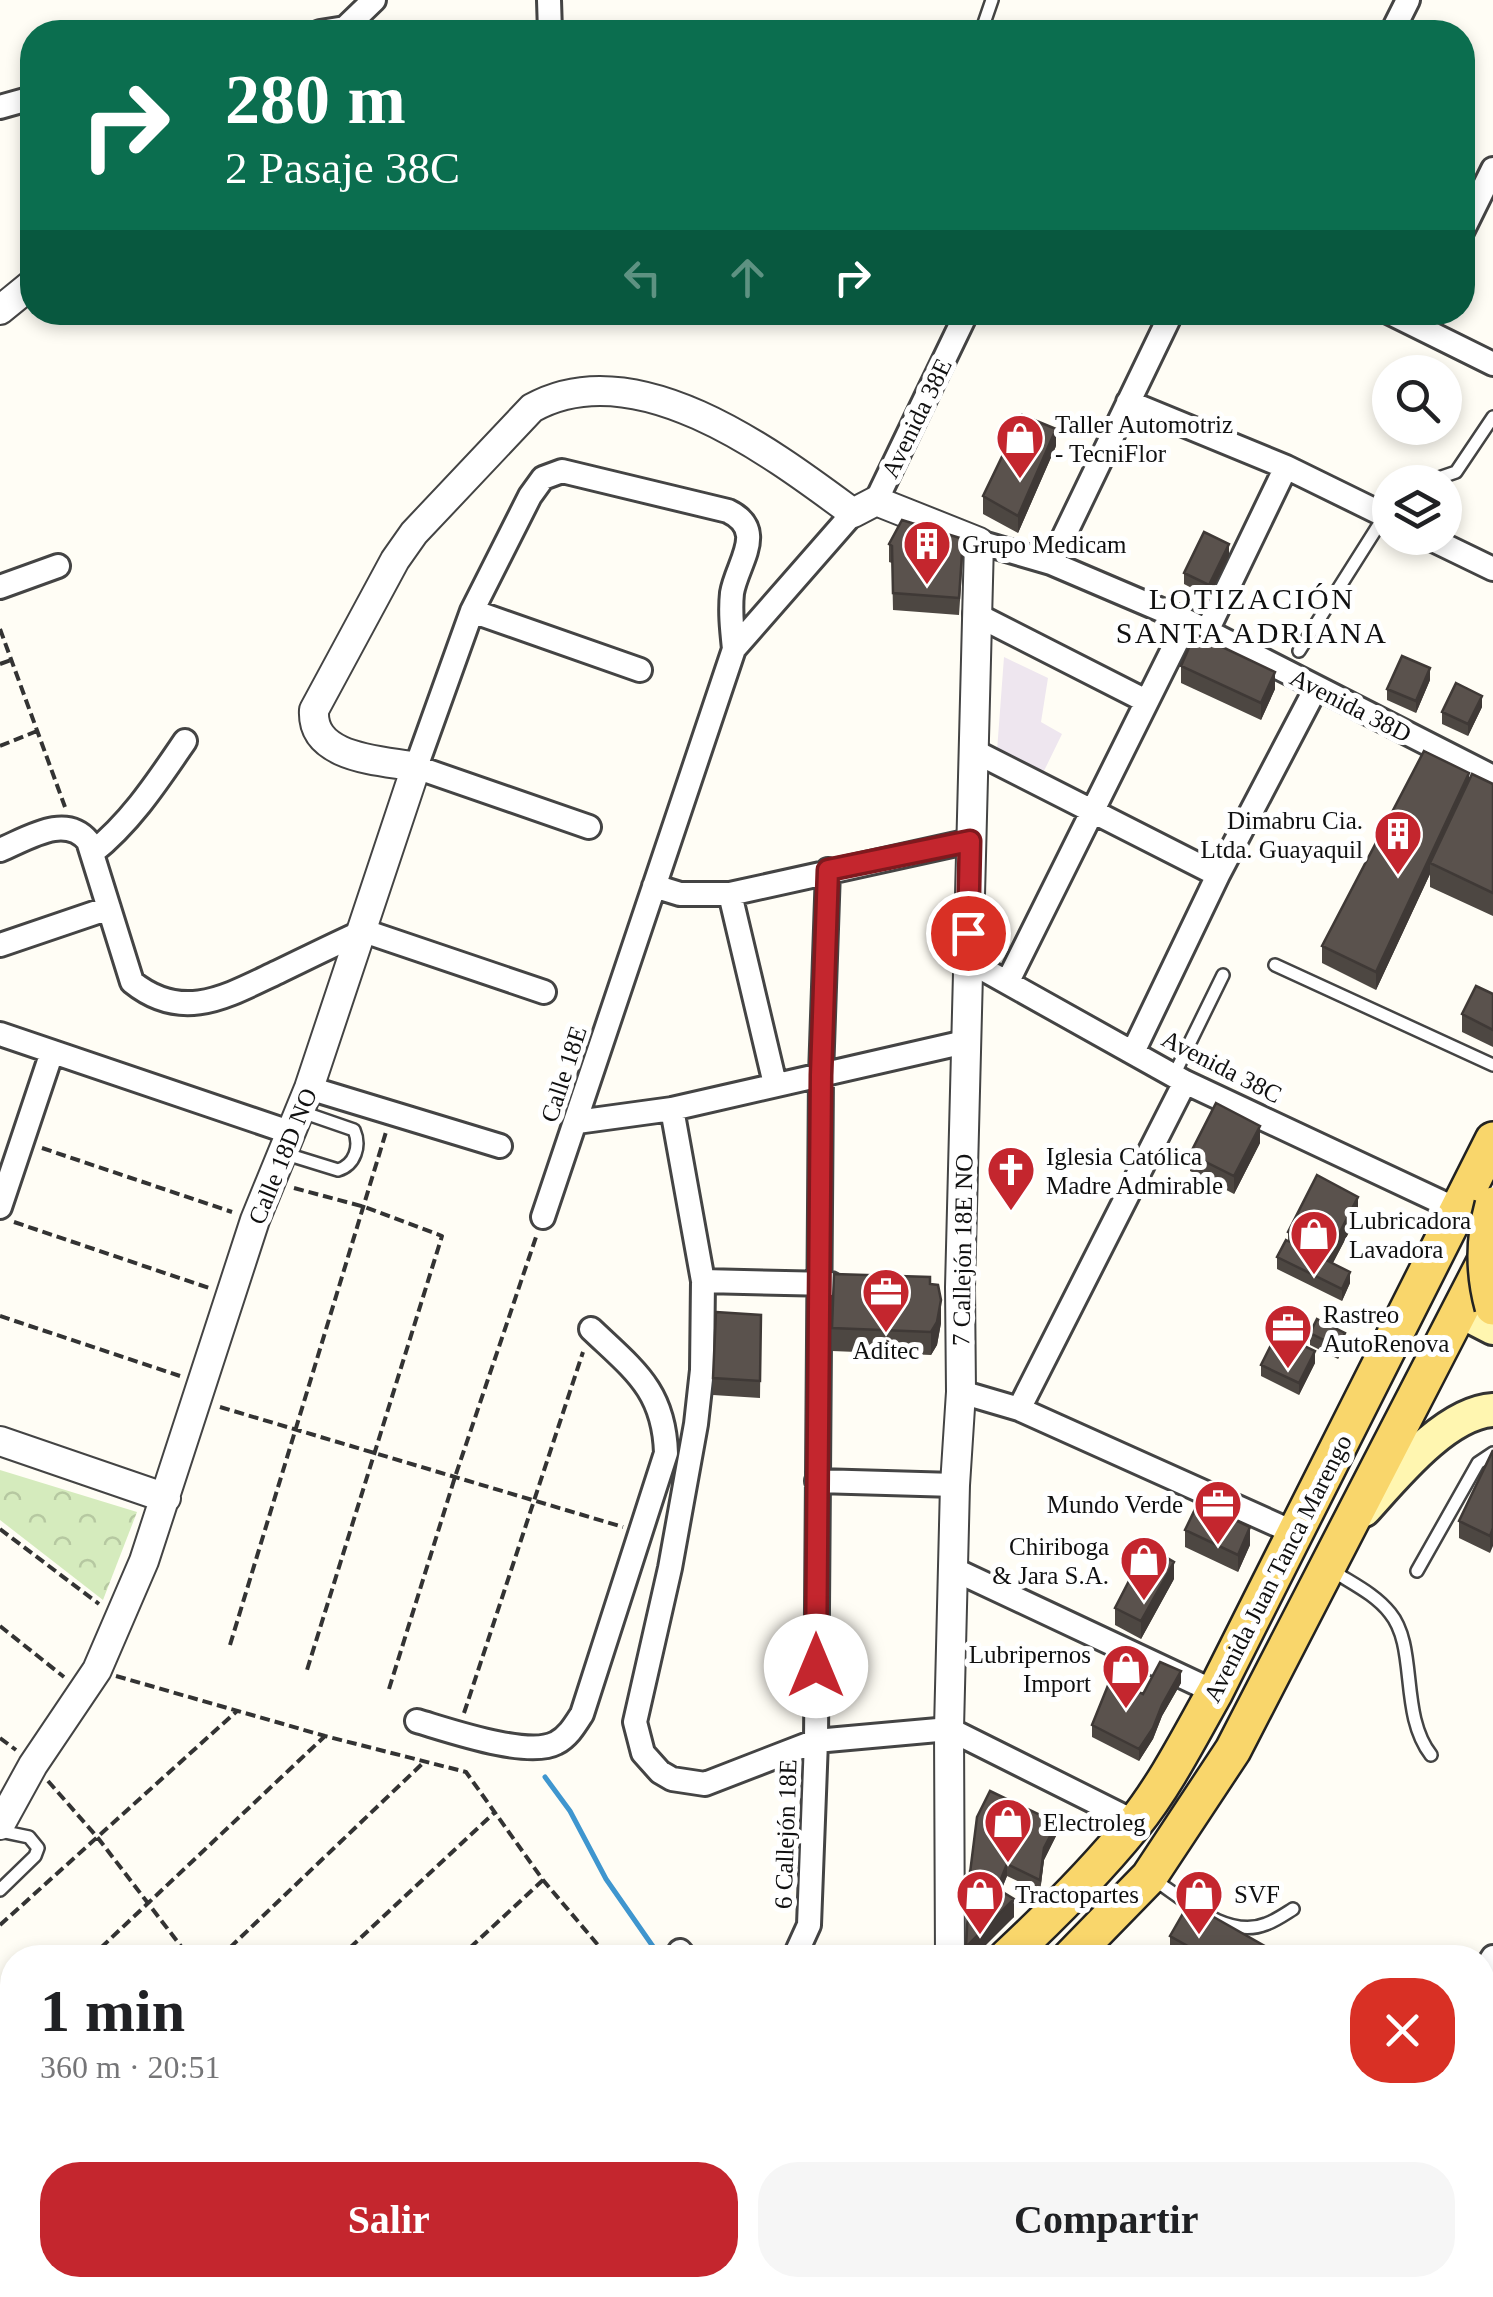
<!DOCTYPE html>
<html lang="es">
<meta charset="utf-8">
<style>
:root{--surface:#fff;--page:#f6f6f6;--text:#202124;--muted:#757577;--accent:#c4262e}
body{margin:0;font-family:Georgia,serif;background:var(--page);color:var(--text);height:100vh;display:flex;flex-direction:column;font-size:38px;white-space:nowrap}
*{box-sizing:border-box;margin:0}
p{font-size:32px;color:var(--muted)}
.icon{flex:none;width:55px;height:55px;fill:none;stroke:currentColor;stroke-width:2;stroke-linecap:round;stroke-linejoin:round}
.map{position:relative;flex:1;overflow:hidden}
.panel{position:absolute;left:0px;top:1945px;width:1495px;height:352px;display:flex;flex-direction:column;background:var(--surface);border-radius:40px 40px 0 0;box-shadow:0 5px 15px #0003}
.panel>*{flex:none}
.hud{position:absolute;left:20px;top:20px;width:1455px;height:305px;border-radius:40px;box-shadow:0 5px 15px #0003;background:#0b6e4f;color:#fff;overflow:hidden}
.controls{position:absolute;left:1372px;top:355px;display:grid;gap:20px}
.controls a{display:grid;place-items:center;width:90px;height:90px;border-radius:50%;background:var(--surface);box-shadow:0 5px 15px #0003;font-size:50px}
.pin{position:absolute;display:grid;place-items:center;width:85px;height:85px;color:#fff;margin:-42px;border:5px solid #fff;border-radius:50%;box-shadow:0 2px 10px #0007}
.me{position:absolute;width:110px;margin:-55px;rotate:0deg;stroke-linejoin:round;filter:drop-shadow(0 0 8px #0008)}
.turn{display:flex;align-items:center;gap:35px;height:210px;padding:0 40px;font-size:45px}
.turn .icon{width:130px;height:130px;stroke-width:2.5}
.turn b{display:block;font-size:70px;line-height:85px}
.lanes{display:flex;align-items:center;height:95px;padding:0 40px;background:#0003;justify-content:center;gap:50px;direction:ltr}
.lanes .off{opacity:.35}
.round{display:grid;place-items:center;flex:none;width:105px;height:105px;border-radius:40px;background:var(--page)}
.head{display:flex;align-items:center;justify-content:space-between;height:170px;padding:0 40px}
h1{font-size:60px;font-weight:700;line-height:75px}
.action{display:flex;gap:20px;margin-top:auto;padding:20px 40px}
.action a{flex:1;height:115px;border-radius:40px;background:var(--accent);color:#fff;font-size:40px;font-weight:700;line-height:115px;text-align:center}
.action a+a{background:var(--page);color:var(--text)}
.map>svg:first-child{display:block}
.industrial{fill:#eee6ef}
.park{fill:url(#park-crowns)}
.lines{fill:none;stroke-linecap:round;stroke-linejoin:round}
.stream{stroke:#3f96cf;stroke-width:5}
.service-casing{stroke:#444;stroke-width:16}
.minor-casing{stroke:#444;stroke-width:28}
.tertiary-casing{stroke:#444;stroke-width:32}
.secondary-casing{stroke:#333;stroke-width:38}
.primary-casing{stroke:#222;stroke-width:40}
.path{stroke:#333;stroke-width:4;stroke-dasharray:10 5;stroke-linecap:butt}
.service{stroke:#fff;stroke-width:11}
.minor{stroke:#fff;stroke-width:22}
.tertiary{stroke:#fff;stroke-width:28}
.secondary{stroke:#fff6b0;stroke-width:32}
.primary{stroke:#f9d66b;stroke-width:35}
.primary-bridge-casing{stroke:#222;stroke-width:40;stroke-linecap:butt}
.primary-bridge{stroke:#f9d66b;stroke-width:35}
.wall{fill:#4d4742}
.shaded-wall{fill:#3f3936}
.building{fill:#5a524d;stroke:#3f3936;stroke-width:2.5}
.route-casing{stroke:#7f191e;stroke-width:25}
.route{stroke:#c4262e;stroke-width:18}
.labels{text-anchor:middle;stroke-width:10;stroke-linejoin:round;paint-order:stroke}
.street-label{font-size:25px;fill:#111;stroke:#fff}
.poi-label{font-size:25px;fill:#111;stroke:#fff;text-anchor:start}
.quarter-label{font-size:30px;letter-spacing:2.5px;fill:#111;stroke:#fff}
</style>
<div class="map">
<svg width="1493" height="2297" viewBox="0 0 1493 2297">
<defs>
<pattern id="park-crowns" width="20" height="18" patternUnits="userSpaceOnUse" patternTransform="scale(2.5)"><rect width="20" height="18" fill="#d5ebbd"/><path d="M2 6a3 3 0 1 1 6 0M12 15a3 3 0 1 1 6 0" fill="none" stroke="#b6c8a1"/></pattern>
</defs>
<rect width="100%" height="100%" fill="#fffdf5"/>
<path class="industrial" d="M 1004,657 L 1048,678 L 1041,722 L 1062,734 L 1043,773 L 997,751 Z"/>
<path class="park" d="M 0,1470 L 137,1512 L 103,1600 L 0,1520 Z"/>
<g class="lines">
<path class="stream" d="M 545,1777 L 570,1811 L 606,1879 L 661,1958"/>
<g class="service-casing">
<path id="service" d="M 981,32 L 992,0
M 1427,482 L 1456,472 L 1493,417
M 1299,651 L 1385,515
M 1275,965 L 1493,1065
M 1174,1075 L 1223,975
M 283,1153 L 338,1170 C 355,1165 361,1146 354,1130 L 299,1111
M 1333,1571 C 1353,1584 1375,1594 1390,1613 C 1418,1647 1399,1714 1431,1755
M 1417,1571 L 1478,1463 L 1493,1453
M 0,1831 L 29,1837 L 38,1848 L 35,1856 L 0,1890
M 1153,1879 C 1184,1899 1227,1940 1266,1924 C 1275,1921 1285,1914 1293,1909
M 1091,1944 L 1110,1958"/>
</g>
<g class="minor-casing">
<path id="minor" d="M 549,0 L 550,32
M 320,32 L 345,28 L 374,0
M 1392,32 L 1408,0
M 0,107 L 32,98
M 1462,232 L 1493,169
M 1388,312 L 1493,364
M 1128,402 L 1286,467 L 1390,518
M 876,501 L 967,312
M 1429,538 L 1493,569
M 979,542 L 1051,563 L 1187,621 L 1493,777
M 1051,563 L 1172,312
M 0,587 L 58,566
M 472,611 L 640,670
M 975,614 L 1146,701
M 1207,631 L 1286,467
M 972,750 L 1218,875
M 589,827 L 416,767 L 472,611 L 530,496 L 543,478 L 562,471 L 728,511 C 768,530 737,563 732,593 C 730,612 732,630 734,649
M 0,850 C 27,839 65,813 88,841 L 132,982 C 183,1023 227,996 278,972 C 307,958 335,944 364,931 L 544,992
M 92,853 C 131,822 157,782 185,741
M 654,886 L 680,894 L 730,894 L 970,841
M 730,894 L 775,1084
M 0,945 L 109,908
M 967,960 L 1185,1082 L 1458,1210
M 1008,981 L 1187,621
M 0,1034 L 289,1132
M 1133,1052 L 1218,875 L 1316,688
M 309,1088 L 500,1146
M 672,1109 L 703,1281 L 702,1370 L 696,1424 L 670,1568 L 635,1722 L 643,1753 L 660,1772 L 672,1779 L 705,1784 L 816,1741 L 949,1729 L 1135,1822
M 577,1122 L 672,1109 L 965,1042
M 0,1207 L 52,1052
M 543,1217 L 734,649 L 853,513
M 703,1281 L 831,1284
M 961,1392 L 1019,1409 L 1295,1533
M 1019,1409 L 1185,1082
M 817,1481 L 955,1485
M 953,1569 L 1215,1692
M 417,1721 C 448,1730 528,1758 556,1743 C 568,1737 575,1725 582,1714 L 666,1453 C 664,1390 634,1370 591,1329
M 680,1951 L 686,1958
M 794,1958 L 809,1925 L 816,1741 L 821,1075 L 828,870
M 1482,1974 L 1493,1957
M 1482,2266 L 1493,2246
M 363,2297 L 376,2285
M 1303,2297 L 1310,2285
M 1467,2297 L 1473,2285"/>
</g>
<g class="tertiary-casing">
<path id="tertiary" d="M 0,310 L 32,284
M 0,1441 L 166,1498
M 0,1825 L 33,1765 L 97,1670 L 144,1561 L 255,1220 L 309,1088 L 416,767 C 380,760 311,759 314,710 L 395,560 L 414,533 L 532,408 C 636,350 772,453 853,513 L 876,501 L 979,542 L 960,1287 L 961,1392 L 955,1485 L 949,1729 L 950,1958
M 0,2274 L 23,2297
M 994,2285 L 1002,2297
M 1028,2285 L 1036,2297"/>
</g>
<g class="secondary-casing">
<path id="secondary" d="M 1460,1311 L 1493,1328
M 1364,1510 C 1394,1477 1445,1413 1493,1410"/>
</g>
<g class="primary-casing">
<path id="primary" d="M 1006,1958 C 1051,1916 1096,1871 1134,1824 C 1166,1784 1190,1736 1215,1692 L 1493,1140
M 1070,1958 L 1149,1877 L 1233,1750 L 1493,1246
M 638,2297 L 651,2285
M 703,2297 L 716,2285"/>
</g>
<path class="path" d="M 0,629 L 65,807
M 0,664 L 11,660
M 0,746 L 37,731
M 42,1148 L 232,1212
M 294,1188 L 365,1207 L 442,1236 L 307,1670
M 14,1222 L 209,1288
M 0,1316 L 180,1376
M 220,1407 L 623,1527
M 0,1529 L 99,1604
M 0,1626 L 64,1677
M 230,1645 L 386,1132
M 116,1676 L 325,1736 L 466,1772 L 543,1880 L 609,1958
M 389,1689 L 455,1477 L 536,1237
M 464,1713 L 583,1352
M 0,1738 L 16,1750
M 48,1781 L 98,1838 L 190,1958
M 0,1925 L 237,1711
M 90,1958 L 325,1736
M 219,1958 L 423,1763
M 339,1958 L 495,1812
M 459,1958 L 543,1880
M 590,1958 L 601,1947
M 0,2042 L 12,2031
M 0,2167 L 12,2155
M 469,2285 L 481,2297
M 97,2297 L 110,2285
M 226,2297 L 239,2285"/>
<use href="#service" class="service"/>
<use href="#minor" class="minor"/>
<use href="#tertiary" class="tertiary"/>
<use href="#secondary" class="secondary"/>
<use href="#primary" class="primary"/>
<g class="primary-bridge-casing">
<path id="primary-bridge" d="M 1493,1205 C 1484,1238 1484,1274 1493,1307"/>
</g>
<use href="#primary-bridge" class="primary-bridge"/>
</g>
<path class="wall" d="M 1056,446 L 1018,533 L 983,514 L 983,496 Z
M 889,544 L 963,556 L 959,615 L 893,610 L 892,563 L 889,562 Z
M 1229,556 L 1209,597 L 1184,584 L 1184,573 Z
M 1181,666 L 1275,689 L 1261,720 L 1181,683 Z
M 1430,680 L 1416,713 L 1387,700 L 1387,689 Z
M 1482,707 L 1468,736 L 1442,724 L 1442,712 Z
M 1469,781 L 1493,784 L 1493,916 L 1430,887 L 1430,874 L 1376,990 L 1322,963 L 1322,946 Z
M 1493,994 L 1493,1047 L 1462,1032 L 1462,1014 Z
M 1260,1143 L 1234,1194 L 1190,1171 L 1190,1154 Z
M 1358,1215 L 1333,1263 L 1350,1283 L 1342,1301 L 1277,1269 L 1277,1257 L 1288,1241 L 1288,1232 Z
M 930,1284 L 941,1323 L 937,1345 L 931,1355 L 832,1351 L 832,1328 Z
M 761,1315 L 760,1398 L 713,1395 L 713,1378 Z
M 1310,1333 L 1345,1344 L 1338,1359 L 1310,1345 Z
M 1315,1363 L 1299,1395 L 1261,1376 L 1261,1365 Z
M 1493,1450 L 1490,1553 L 1459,1538 L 1459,1521 Z
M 1185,1530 L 1250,1545 L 1238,1572 L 1185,1547 Z
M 1174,1579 L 1141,1639 L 1115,1625 L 1115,1608 Z
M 1181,1683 L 1162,1716 L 1153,1739 L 1139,1761 L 1092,1737 L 1092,1725 L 1143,1694 Z
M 1057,1834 L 1044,1860 L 1040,1892 L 1007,1876 L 1001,1891 L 1014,1917 L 966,1958 L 970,1872 Z
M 1170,1936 L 1270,1958 L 1178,1958 L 1170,1953 Z
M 0,2197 L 8,2205 L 12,2200 L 12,2252 L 0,2239 Z
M 54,2285 L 86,2285 L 92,2297 L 61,2297 L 54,2289 Z"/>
<path class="shaded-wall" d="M 1056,429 L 1056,446 L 1018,533 L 1018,516 Z
M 1229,544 L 1229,556 L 1209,597 L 1209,585 Z
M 1430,668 L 1430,680 L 1416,713 L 1416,701 Z
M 1275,672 L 1275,689 L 1261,720 L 1261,703 Z
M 1482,696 L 1482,707 L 1468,736 L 1468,724 Z
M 1469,773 L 1469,790 L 1430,863 L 1430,874 L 1376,990 L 1376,972 Z
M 1260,1126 L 1260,1143 L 1234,1194 L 1234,1176 Z
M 1358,1197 L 1358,1215 L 1329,1270 L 1329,1253 Z
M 1350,1272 L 1350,1283 L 1342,1301 L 1342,1289 Z
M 941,1300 L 941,1323 L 937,1345 L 931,1355 L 931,1332 Z
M 1345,1333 L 1345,1344 L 1338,1359 L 1338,1347 Z
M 1315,1351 L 1315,1363 L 1299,1395 L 1299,1383 Z
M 1250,1527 L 1250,1545 L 1238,1572 L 1238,1555 Z
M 1493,1528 L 1493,1546 L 1490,1553 L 1490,1536 Z
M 1174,1562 L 1174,1579 L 1141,1639 L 1141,1621 Z
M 1181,1671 L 1181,1683 L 1162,1716 L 1153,1739 L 1139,1761 L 1139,1749 Z
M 1057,1823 L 1057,1834 L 1044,1860 L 1040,1892 L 1044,1848 Z
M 1007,1864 L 1007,1876 L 995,1905 L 995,1893 Z
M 1014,1899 L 1014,1917 L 973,1958 L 966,1958 L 966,1947 Z"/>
<path class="building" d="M 1022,415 L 1056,429 L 1018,516 L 983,496 Z
M 902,520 L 963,539 L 959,598 L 893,593 L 892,546 L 889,544 Z
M 1204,532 L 1229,544 L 1209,585 L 1184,573 Z
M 1195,634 L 1275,672 L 1261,703 L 1181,666 Z
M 1402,656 L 1430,668 L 1416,701 L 1387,689 Z
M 1456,683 L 1482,696 L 1468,724 L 1442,712 Z
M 1424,751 L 1469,773 L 1376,972 L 1322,946 Z
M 1472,774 L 1493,784 L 1493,893 L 1430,863 Z
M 1476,986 L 1493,994 L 1493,1030 L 1462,1014 Z
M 1216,1103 L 1260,1126 L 1234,1176 L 1190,1154 Z
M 1317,1175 L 1358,1197 L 1329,1253 L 1288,1232 Z
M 1286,1240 L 1350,1272 L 1342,1289 L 1277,1257 Z
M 834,1274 L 930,1277 L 930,1284 L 938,1285 L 941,1300 L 937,1322 L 931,1332 L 832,1328 Z
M 716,1312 L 761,1315 L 760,1381 L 713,1378 Z
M 1317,1319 L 1345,1333 L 1338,1347 L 1310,1333 Z
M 1277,1333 L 1315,1351 L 1299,1383 L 1261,1365 Z
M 1493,1450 L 1493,1528 L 1490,1536 L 1459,1521 Z
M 1198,1503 L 1250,1527 L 1238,1555 L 1185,1530 Z
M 1147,1546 L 1174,1562 L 1141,1621 L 1115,1608 Z
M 1160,1662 L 1181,1671 L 1162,1705 L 1153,1728 L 1139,1749 L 1092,1725 L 1111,1678 L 1143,1694 Z
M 990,1791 L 1057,1823 L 1044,1848 L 1040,1880 L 1007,1864 L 997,1889 L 970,1873 L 977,1817 Z
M 970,1872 L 1014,1899 L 966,1947 Z
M 1189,1903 L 1270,1949 L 1265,1958 L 1209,1958 L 1170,1936 Z
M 0,2197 L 8,2205 L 0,2212 Z
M 12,2200 L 12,2241 L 0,2227 L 0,2212 Z
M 56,2285 L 86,2285 L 92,2292 L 87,2297 L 67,2297 Z
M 102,2289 L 110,2297 L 93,2297 Z"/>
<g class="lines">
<g class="route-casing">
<path id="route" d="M 816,1666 L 821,1075 L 828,870 L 970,841 L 968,933"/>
</g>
<use href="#route" class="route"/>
</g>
<defs>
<g id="shop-pin" transform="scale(2.5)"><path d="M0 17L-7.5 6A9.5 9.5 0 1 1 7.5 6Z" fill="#c4262e" stroke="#fff"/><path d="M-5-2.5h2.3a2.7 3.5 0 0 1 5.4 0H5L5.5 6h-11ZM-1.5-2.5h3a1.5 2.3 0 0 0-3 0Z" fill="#fff"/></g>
<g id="building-pin" transform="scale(2.5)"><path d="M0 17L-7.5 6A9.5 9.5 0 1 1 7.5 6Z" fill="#c4262e" stroke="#fff"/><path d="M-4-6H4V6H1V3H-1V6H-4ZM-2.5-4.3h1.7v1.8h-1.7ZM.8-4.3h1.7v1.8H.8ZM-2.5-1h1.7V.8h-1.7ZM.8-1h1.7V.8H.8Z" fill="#fff"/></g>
<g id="church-pin" transform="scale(2.5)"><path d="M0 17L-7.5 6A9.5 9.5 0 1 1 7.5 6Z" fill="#c4262e" stroke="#fff"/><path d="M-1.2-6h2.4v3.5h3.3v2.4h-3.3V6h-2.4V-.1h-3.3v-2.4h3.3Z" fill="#fff"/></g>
<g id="office-pin" transform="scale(2.5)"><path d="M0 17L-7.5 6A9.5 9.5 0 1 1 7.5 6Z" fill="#c4262e" stroke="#fff"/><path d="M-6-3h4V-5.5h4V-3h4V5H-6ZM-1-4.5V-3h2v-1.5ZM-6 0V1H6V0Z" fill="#fff"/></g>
</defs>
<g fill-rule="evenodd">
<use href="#shop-pin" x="1020" y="438"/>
<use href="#building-pin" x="927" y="544"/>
<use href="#building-pin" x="1398" y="834"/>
<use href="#church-pin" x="1011" y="1170"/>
<use href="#shop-pin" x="1314" y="1234"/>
<use href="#office-pin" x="886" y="1292"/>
<use href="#office-pin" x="1288" y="1328"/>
<use href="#office-pin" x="1218" y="1504"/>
<use href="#shop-pin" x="1144" y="1560"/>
<use href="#shop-pin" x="1126" y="1668"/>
<use href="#shop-pin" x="1008" y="1822"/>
<use href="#shop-pin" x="980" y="1894"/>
<use href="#shop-pin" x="1199" y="1894"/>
</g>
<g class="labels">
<g class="street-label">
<text transform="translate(916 418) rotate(-64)" y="9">Avenida 38E</text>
<text transform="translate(1351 705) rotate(27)" y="9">Avenida 38D</text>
<text transform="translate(1222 1066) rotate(27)" y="9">Avenida 38C</text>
<text transform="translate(563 1074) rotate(-72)" y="9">Calle 18E</text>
<text transform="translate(282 1156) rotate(-68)" y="9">Calle 18D NO</text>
<text transform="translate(962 1250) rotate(-89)" y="9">7 Callejón 18E NO</text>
<text transform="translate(1277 1568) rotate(-63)" y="9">Avenida Juan Tanca Marengo</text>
<text transform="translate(785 1834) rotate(-88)" y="9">6 Callejón 18E</text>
</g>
<g class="poi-label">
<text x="1055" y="433">Taller Automotriz<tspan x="1055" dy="29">- TecniFlor</tspan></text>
<text x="962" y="553">Grupo Medicam</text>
<text x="1363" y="829" text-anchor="end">Dimabru Cia.<tspan x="1363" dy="29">Ltda. Guayaquil</tspan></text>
<text x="1046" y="1165">Iglesia Católica<tspan x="1046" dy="29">Madre Admirable</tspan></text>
<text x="1349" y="1229">Lubricadora<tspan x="1349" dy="29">Lavadora</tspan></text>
<text x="1323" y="1323">Rastreo<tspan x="1323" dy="29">AutoRenova</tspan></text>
<text x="886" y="1359" text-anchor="middle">Aditec</text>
<text x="1183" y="1513" text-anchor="end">Mundo Verde</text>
<text x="1109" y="1555" text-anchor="end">Chiriboga<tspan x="1109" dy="29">&amp; Jara S.A.</tspan></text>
<text x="1091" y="1663" text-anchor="end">Lubripernos<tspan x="1091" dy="29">Import</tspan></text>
<text x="1043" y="1831">Electroleg</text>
<text x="1015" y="1903">Tractopartes</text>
<text x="1234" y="1903">SVF</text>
</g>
<g class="quarter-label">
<text x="1252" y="609">LOTIZACIÓN<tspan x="1252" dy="34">SANTA ADRIANA</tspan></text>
</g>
</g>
</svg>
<div class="controls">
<a><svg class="icon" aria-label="search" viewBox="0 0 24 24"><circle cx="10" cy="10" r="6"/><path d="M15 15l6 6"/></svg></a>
<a><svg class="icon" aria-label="layers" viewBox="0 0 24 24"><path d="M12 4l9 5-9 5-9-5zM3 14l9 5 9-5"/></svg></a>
</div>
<div class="pin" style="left:968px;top:933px;background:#d93025"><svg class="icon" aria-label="arrive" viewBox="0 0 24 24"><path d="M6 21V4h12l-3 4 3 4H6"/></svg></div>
<svg class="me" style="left:816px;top:1666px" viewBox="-20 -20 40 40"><circle r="19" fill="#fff"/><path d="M0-13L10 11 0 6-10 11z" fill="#c4262e"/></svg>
<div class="hud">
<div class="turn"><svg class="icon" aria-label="right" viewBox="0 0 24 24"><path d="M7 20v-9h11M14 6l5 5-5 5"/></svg><div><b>280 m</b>2 Pasaje 38C</div></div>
<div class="lanes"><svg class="icon off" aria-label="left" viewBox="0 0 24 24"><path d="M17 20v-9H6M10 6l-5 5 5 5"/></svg><svg class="icon off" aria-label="ahead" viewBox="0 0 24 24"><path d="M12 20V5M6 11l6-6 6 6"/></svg><svg class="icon" aria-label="right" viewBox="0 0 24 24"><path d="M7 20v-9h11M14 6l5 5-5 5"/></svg></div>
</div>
<section class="panel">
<div class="head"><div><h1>1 min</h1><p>360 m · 20:51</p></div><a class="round" style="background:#d93025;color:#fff"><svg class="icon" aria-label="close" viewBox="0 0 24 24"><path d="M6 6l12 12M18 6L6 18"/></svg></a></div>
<div class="action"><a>Salir</a><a>Compartir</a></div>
</section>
</div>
